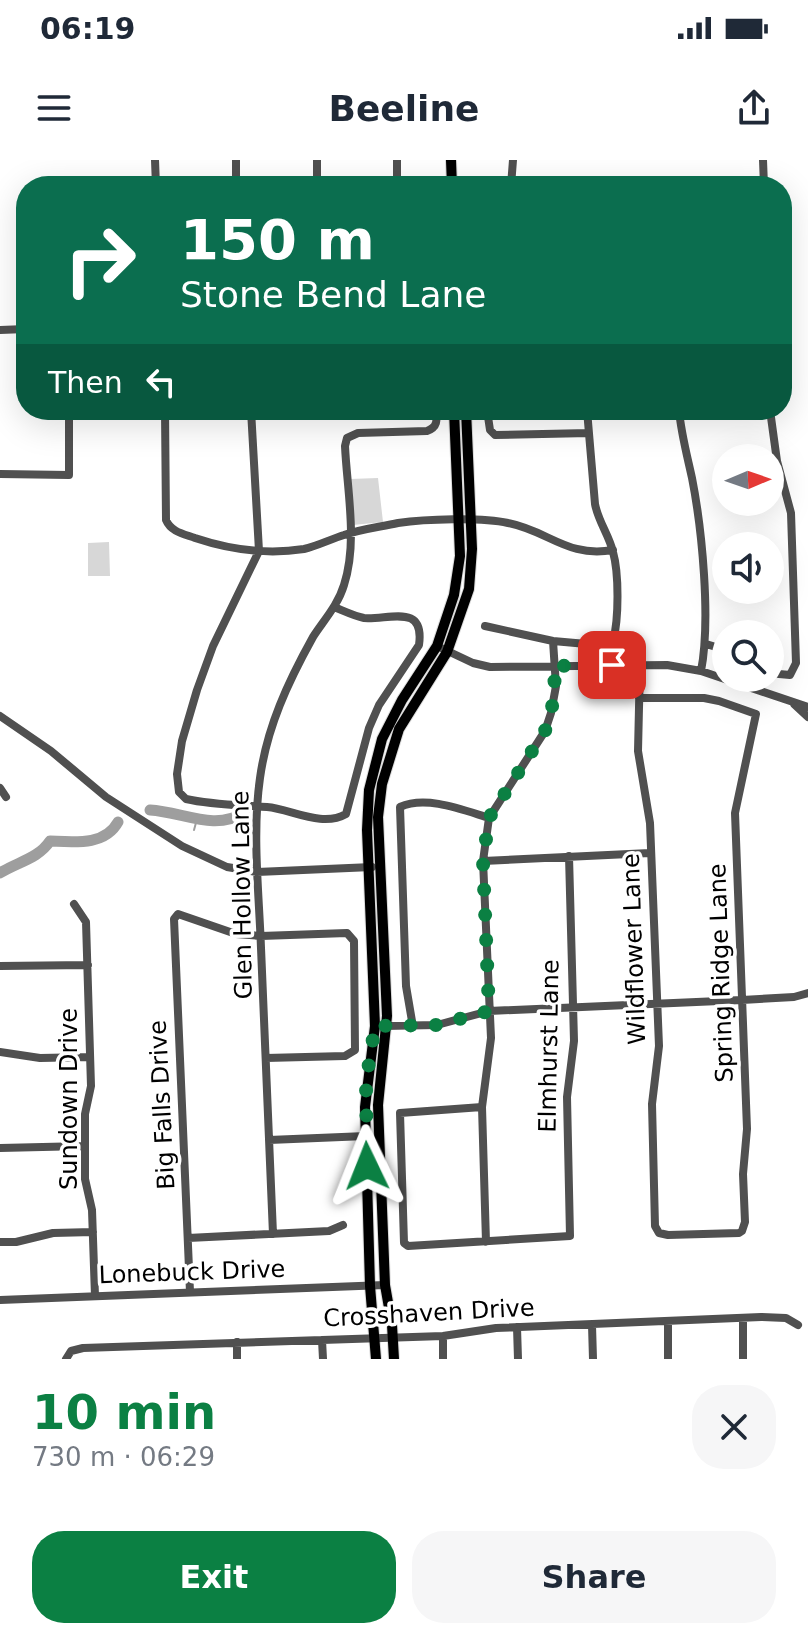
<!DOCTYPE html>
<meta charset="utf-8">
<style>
:root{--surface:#fff;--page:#f6f6f7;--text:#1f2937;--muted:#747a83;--accent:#0b8043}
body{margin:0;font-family:"DejaVu Sans",sans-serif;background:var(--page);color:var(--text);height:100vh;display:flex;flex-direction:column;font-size:30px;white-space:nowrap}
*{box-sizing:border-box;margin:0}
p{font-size:26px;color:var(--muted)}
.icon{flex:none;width:44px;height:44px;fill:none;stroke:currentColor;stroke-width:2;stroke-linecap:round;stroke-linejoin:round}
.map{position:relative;height:1199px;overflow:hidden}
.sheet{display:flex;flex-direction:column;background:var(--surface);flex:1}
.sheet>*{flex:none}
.guide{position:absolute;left:16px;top:16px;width:776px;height:244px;border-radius:32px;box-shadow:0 8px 32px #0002;background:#0b6e4f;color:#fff;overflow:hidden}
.needle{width:52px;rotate:88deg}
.buttons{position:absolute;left:712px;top:284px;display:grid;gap:16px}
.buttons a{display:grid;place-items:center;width:72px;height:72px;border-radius:50%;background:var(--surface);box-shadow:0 8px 32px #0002;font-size:40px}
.pin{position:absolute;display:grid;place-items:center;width:68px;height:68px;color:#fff;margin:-34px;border-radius:16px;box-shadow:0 4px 12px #0006}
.me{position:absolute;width:88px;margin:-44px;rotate:358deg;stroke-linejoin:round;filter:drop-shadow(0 0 6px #0008)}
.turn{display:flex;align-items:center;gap:28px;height:168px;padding:0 32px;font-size:36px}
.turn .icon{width:104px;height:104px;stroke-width:2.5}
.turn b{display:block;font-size:56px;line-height:68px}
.then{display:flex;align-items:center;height:76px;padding:0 32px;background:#0003;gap:16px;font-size:30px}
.round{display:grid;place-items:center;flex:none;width:84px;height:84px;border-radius:32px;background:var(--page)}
.overview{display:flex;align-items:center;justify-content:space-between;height:136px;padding:0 32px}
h1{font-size:48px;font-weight:800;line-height:60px;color:var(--accent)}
.button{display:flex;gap:16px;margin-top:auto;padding:16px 32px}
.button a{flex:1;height:92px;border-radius:32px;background:var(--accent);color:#fff;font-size:32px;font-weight:800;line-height:92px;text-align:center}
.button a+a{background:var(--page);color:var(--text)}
.status{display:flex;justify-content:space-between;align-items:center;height:56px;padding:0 40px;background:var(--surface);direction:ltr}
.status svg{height:22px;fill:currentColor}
header{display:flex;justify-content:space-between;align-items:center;height:104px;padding:0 32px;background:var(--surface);font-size:36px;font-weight:800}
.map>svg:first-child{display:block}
.green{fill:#d7d7d7}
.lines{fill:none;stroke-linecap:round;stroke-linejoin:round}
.stream{stroke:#9e9e9e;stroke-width:2}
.river{stroke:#9e9e9e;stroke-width:11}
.major-casing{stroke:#dbdbdb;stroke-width:12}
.minor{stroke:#505050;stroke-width:8}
.major{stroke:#000;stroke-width:10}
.route{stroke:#0b8043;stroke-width:14;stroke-dasharray:0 25.2}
.labels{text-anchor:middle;stroke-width:7;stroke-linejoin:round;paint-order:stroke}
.street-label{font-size:24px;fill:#000;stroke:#fff}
</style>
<div class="status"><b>06:19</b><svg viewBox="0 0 49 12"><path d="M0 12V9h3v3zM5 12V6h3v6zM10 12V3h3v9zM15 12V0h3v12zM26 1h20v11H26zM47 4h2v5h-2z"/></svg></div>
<header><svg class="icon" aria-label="menu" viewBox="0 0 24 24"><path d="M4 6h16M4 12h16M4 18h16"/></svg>Beeline<svg class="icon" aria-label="share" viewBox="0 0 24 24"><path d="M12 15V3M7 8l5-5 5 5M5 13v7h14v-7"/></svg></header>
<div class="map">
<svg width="808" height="1199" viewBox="0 0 808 1199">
<rect width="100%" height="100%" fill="#fff"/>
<path class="green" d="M 378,318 L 383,362 L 353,365 L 350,319 Z
M 109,382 L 110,416 L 88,416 L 88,383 Z"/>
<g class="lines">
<path class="stream" d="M 194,670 L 197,659"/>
<path class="river" d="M 150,650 C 183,652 214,671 244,653
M 0,713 C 17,702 38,699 50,681 C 74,682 105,686 118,662"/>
<g class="major-casing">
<path id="major" d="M 451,0 L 452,26
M 376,1199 L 370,1126 L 365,947 L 375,866 L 367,670 L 369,630 L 382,579 L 402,540 L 437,486 L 454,435 L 460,396 L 454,250
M 394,1199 L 392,1165 L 385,1125 L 378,945 L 387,856 L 378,657 L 382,624 L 399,569 L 447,492 L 469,429 L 472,389 L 466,250"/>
</g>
<path class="minor" d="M 155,0 L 156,26
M 236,0 L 236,26
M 397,0 L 397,26
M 763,0 L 764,26
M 317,26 L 317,0
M 511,26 L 513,0
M 0,170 L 26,169
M 165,250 L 166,360 C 171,372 184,374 195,378 C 231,390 266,395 304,389 C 317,386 331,379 344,375 C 362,369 380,367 398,363 C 425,359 482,357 508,363 C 549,371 567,398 613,390
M 251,250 L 259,391 L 213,486 L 197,530 L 182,581 L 177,614 L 179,632 L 186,639 C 212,645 240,645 267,647 C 291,649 322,668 346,654 L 369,568 L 379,545 L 419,485 C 425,443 389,460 364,458 C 354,456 344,451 334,447
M 487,250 L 490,270 L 495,275 L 589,273
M 679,250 C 681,273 687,295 692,318 C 702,369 711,460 701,511
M 770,250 L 777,301 L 791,353 L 796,503 L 790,515 L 779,514 L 770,510
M 0,314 L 69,315 L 69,250
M 485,466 L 553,481 L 609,486 L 613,481 C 619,459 619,413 613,392 C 609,375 598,361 595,344 L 587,250
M 706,484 L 726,490
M 437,486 L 473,503 L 490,507 L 667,505 L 701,511 L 808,547
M 639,538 L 704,538 L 719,541 L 756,554 L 735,653 L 747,969 L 743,1014 L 745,1062 L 742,1071 L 739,1073 L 668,1075 L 659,1073 L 655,1066 L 652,944 L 659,886 L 650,663 L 638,591 L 640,504
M 794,544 L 808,557
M 0,556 L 51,591 L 106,637 L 182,686 L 227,707 L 257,712 L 372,707
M 0,628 L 6,637
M 483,701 L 650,693
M 74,744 L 86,762 L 91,926 L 85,954 L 85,1019 L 92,1050 L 95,1136
M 0,806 L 88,805
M 384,866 L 437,865 L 489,851 L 742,840 L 794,837 L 808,833
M 413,867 L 406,826 L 400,647 C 426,635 463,650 489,658
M 0,892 L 40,898 L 90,897
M 482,947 L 400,953 L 404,1083 L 408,1086 L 570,1076 L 567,937 L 574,881 L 569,696
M 269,980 L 366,976
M 0,988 L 85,986
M 273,1074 C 269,979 265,884 261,788 C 259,732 252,674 260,618 C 267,567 288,522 313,477 C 324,460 338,445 344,425 C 358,382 347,330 345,286 L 347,278 L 358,273 L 427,271 C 438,267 437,260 436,250
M 188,1078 L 329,1071 L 343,1065
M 0,1082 L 16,1082 L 53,1073 L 93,1072
M 486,1082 L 482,947 L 491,878 L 483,701 L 489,658 L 545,571 L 551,553 L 556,526 L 553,481
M 190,1132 L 174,759 L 178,754 L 236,774 L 261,776 L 347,773 L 354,781 L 355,890 L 345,896 L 266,898
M 0,1140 L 385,1125
M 743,1158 L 743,1199
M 668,1162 L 668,1199
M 592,1165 L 593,1199
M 517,1167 L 518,1199
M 322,1180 L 323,1199
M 237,1182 L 237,1199
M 66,1199 L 71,1191 L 83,1188 L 443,1176 L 496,1168 L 761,1157 L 786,1158 L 798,1165
M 443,1199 L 443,1176"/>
<use href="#major" class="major"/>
</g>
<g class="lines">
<path class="route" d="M 367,1006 L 366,922 L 375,866 L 437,865 L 489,851 L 483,701 L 489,658 L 545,571 L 555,536 L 554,506 L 612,505"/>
</g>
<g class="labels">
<g class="street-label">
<text transform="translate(242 735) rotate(-91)" y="8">Glen Hollow Lane</text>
<text transform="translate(634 789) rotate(-92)" y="8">Wildflower Lane</text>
<text transform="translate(721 813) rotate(-92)" y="8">Spring Ridge Lane</text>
<text transform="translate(549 886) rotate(-89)" y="8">Elmhurst Lane</text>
<text transform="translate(69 939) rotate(-90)" y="8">Sundown Drive</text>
<text transform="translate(162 945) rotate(-93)" y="8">Big Falls Drive</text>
<text transform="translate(192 1112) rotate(-2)" y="8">Lonebuck Drive</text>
<text transform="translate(429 1153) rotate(-3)" y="8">Crosshaven Drive</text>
</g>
</g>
</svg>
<div class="buttons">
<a><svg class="needle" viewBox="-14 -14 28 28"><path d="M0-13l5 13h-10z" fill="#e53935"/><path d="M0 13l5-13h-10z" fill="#747a83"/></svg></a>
<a><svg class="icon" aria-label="sound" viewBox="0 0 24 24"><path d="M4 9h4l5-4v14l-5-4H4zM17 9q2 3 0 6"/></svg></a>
<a><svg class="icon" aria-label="search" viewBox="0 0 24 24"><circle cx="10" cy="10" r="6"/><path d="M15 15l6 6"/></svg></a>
</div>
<div class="pin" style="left:612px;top:505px;background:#d93025"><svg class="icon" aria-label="arrive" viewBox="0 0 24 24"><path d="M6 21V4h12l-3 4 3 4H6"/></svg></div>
<svg class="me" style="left:367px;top:1006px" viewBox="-20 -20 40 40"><path d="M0-17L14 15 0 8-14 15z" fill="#0b8043" stroke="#fff" stroke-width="4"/></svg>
<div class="guide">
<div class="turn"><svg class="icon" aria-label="right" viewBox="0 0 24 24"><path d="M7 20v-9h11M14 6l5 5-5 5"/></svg><div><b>150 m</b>Stone Bend Lane</div></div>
<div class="then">Then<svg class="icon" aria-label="left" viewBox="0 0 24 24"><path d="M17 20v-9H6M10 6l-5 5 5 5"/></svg></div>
</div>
</div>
<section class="sheet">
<div class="overview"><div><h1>10 min</h1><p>730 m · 06:29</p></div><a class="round"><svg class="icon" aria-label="close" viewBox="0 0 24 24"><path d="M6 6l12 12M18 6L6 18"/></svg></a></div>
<div class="button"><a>Exit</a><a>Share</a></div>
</section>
